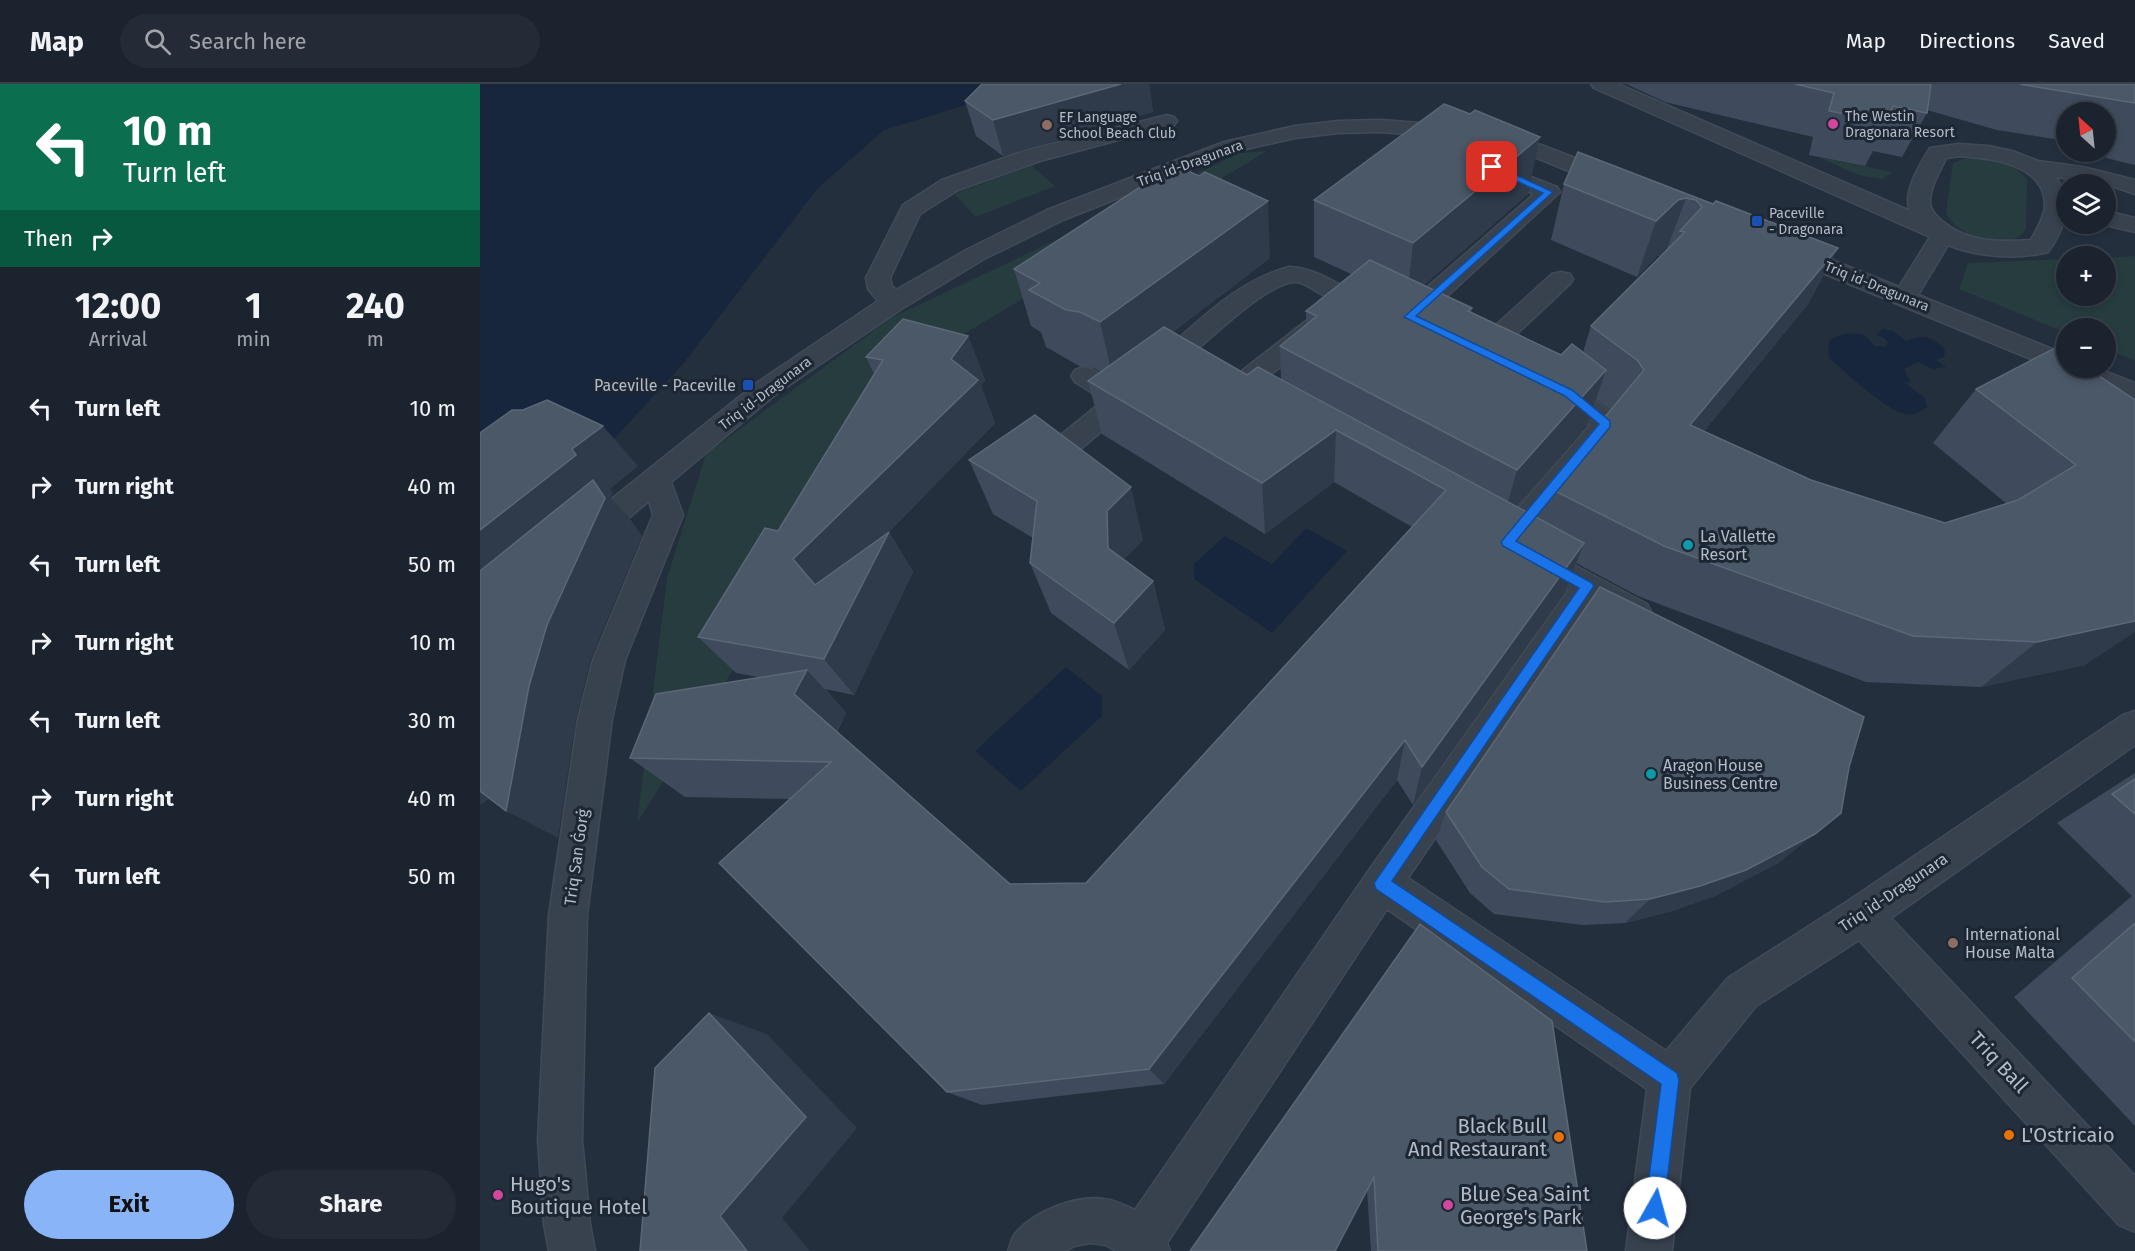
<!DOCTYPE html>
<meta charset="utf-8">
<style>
:root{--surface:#1b232e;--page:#242b36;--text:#f1f3f6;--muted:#a0a4aa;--line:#39404a;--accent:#8ab4f8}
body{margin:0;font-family:"Fira Sans",sans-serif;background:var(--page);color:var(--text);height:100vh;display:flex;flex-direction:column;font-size:22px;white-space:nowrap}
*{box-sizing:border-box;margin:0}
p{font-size:20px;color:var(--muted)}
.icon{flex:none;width:33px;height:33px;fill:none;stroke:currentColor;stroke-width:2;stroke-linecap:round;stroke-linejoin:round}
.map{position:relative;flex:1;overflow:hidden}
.drawer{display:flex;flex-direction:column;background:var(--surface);width:480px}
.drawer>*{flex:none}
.top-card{background:#0b6e4f;color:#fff;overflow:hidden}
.needle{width:39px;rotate:333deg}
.controls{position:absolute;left:1576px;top:18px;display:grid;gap:12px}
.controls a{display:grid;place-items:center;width:60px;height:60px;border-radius:50%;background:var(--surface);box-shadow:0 3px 9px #0003,0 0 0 2px var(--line);font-size:30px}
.pin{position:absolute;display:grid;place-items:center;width:51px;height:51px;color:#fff;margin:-26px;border-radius:12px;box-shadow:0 3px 9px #0006}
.me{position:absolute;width:66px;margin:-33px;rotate:7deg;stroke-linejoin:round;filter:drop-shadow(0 0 4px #0008)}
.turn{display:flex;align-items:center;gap:21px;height:126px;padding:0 24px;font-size:27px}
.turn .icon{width:78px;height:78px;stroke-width:2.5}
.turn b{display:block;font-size:42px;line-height:51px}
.then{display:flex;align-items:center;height:57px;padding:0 24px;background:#0003;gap:12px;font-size:22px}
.eta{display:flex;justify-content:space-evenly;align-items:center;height:102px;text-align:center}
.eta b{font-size:36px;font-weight:700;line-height:42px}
.primary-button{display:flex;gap:12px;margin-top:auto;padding:12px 24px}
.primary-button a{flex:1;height:69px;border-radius:36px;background:var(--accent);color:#111;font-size:24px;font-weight:700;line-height:69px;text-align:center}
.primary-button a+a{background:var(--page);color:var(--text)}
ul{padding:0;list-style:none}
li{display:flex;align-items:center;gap:18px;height:78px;padding:0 24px}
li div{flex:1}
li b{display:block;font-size:22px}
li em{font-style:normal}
header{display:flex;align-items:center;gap:36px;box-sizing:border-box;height:84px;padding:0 30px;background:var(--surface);border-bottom:2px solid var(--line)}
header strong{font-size:28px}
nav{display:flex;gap:33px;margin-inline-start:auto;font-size:21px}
.search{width:420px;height:54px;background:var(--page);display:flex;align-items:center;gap:15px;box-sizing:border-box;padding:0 21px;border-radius:33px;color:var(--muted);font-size:22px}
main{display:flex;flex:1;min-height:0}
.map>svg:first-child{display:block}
.green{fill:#263c3f}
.water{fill:#17263c}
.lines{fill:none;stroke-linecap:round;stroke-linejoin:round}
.minor-casing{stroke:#414a57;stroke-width:3}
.minor{fill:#38414e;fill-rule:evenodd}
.wall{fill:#3f4b5c;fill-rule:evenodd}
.shaded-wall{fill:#2f3b4b}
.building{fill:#4b5868;stroke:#5c6777;stroke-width:1.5}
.route{fill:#1a73e8;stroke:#114b97;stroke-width:1.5}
.hotel-dot{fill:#d1479c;stroke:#1d2633;stroke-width:2}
.education-dot{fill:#8d6e63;stroke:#1d2633;stroke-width:2}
.transit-dot{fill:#1a4fb4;stroke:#1d2633;stroke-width:2}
.culture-dot{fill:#0f9aa8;stroke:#1d2633;stroke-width:2}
.food-dot{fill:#e8710a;stroke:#1d2633;stroke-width:2}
.labels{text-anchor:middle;stroke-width:6;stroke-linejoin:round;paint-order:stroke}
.far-poi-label{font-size:14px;fill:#b4bcc9;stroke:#1d2633;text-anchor:start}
.far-street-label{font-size:14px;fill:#b4bcc9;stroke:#1d2633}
.poi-label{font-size:16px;fill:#b4bcc9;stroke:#1d2633;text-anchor:start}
.street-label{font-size:16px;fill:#b4bcc9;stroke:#1d2633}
.near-street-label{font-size:20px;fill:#b4bcc9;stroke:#1d2633}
.near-poi-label{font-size:20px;fill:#b4bcc9;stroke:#1d2633;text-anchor:start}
</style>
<header>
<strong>Map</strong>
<div class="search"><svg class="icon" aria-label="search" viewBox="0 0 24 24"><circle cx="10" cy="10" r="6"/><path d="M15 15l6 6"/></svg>Search here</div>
<nav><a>Map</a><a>Directions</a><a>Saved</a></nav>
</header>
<main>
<section class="drawer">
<div class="top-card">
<div class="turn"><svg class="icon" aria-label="left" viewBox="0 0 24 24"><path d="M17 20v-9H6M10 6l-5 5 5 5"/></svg><div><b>10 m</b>Turn left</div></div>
<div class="then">Then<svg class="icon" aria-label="right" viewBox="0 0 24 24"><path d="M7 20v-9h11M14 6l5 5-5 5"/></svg></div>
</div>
<div class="eta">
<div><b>12:00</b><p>Arrival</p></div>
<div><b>1</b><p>min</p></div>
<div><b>240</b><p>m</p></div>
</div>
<ul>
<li><svg class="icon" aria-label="left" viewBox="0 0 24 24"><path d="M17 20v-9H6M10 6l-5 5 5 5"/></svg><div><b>Turn left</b></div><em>10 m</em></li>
<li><svg class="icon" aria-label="right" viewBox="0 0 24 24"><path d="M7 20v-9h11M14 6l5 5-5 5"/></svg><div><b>Turn right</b></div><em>40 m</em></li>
<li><svg class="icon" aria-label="left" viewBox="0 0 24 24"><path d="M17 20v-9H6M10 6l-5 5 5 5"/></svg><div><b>Turn left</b></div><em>50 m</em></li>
<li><svg class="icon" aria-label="right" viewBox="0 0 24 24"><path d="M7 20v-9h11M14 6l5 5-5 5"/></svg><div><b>Turn right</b></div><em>10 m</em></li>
<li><svg class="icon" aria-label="left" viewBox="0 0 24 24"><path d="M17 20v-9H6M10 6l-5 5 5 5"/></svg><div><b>Turn left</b></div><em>30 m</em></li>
<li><svg class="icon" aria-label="right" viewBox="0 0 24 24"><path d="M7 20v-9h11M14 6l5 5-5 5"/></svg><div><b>Turn right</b></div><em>40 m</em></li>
<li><svg class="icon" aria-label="left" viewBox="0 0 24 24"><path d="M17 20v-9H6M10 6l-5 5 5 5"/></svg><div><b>Turn left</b></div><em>50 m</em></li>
</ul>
<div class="primary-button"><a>Exit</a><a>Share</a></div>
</section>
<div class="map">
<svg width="1655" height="1167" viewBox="0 0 1655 1167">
<rect width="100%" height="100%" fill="#242f3e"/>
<path class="green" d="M 787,67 L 451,270 L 157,739 L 187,494 L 226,370 L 411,234 L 760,69 Z
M 1338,73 L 1413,88 L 1402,95 L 1378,91 Z
M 1498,73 L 1533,82 L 1547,95 L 1546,145 C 1531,171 1474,153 1466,128 L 1473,79 L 1488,74 Z
M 551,81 L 575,102 L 496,133 L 474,110 Z
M 1655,172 L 1655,277 L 1626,265 L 1626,244 L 1587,244 L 1587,249 L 1479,205 L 1488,179 L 1587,175 L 1587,212 L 1626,212 L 1626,174 Z"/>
<path class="water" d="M 0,0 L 555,0 L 404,46 L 337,105 L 203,280 L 134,355 L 112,348 L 0,414 Z
M 1402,245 L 1413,247 L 1426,257 C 1441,249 1455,253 1465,266 L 1464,273 L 1456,276 L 1466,283 L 1453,285 L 1438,278 L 1425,284 L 1426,291 L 1431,297 L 1425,299 L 1445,314 L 1447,323 C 1440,328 1434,332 1425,330 C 1404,325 1367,289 1349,274 L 1348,263 L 1350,256 C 1359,250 1380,246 1388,254 C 1391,257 1392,260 1395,262 L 1405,263 L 1408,258 L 1404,254 L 1397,251 Z
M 826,444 L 867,467 L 792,549 L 714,495 L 714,480 L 745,452 L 792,480 Z
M 586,583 L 622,612 L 622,632 L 541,707 L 495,667 Z"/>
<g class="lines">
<g class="minor-casing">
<path id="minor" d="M 1111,0 L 1138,0 L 1430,127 C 1422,109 1440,80 1450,64 L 1479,60 L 1508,62 L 1532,67 L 1558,77 L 1603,83 L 1655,96 L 1655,110 L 1626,100 L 1576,93 C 1593,119 1586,143 1568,168 C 1537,176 1498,173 1468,161 L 1438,211 L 1587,271 L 1587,284 L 1617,284 L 1655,299 L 1655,318 L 1299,171 L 1295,166 L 1299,161 L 1307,159 L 1315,161 L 1419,203 L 1450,153 L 1114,4 ZM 1479,72 C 1510,74 1565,80 1565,121 C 1565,133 1556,146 1551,156 C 1519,158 1488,159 1462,137 C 1456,132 1450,126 1450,118 C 1450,103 1460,87 1466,74 Z
M 687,31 L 694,33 L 697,37 L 694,41 L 560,77 L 478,106 L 440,130 L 410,194 L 412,202 L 416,206 L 488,165 L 567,126 L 744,58 L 815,42 L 858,37 L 900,36 L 981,42 L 1061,61 L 1142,92 L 1145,97 L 1142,102 L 1134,104 L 1126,102 L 1047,70 L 981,54 L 900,48 L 858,49 L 815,54 L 757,67 L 583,136 L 504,175 L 423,224 L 296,310 L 191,398 L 203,431 L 145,576 L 132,635 L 107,831 L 102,1056 L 110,1140 L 115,1167 L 69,1167 L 64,1140 L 58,1056 L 69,831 L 98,635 L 113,576 L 173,431 L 169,417 L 116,461 L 105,465 L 94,461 L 90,453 L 94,445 L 278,298 L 398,217 L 388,205 L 386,194 L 423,121 L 462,96 L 544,67 Z
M 1008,76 L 1077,103 L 1080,108 L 938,239 L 929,241 L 920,239 L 917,233 L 920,227 L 1054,110 L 1000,87 L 997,82 L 1000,77 Z
M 1626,127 L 1655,134 L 1655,148 L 1621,140 L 1626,140 Z
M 809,183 C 835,184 852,198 875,208 C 884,211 894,212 903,214 L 906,220 L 903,226 C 882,231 859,220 841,210 C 834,206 825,199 816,198 C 791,196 731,254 711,271 L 724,279 L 728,285 L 724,291 C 709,295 689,286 681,273 L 685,267 C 721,234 760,196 809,183 Z
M 1081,188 L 1090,190 L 1093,195 L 1090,200 L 1011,274 L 1002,277 L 993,274 L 989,268 L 993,262 L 1072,190 Z
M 835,235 L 844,237 L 848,243 L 844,249 L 763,312 L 754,315 L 745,312 L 741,306 L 745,300 L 826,237 Z
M 604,283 L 613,286 L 642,302 L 653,298 L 662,301 L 666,307 L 662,313 L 591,373 L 581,376 L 571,373 L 567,366 L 571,359 L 624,316 L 595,298 L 591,292 L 595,286 Z
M 1074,294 L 1098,303 L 1136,333 L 1140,340 L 1038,466 L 1027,470 L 1016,466 L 1012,458 L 1016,450 L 1110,341 L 1080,315 L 1065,309 L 1061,303 L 1065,297 Z
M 1051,460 L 1062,464 L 1167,520 L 1172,529 L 1167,538 L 1156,542 L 1113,521 L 928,794 L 1186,967 L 1248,894 L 1368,817 L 1643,631 L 1655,627 L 1655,661 L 1411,834 L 1655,1092 L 1655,1148 L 1639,1141 L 1379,856 L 1276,922 L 1210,1004 L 1192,1167 L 1146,1167 L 1167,1005 L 907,825 L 687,1159 L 690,1167 L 636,1167 L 626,1161 L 610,1159 L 594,1162 L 586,1167 L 528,1167 C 530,1162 532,1154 535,1150 C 553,1127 596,1111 624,1115 C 635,1116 645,1122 655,1126 L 889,786 L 1088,507 L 1040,480 L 1036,472 L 1040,464 Z"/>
</g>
<use href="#minor" class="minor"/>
</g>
<path class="wall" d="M 502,0 L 669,0 L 673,28 L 523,72 L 496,52 L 485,17 Z
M 1146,0 L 1655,0 L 1655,81 L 1626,74 L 1628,64 L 1626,64 L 1626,28 L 1587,28 L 1587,57 L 1517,46 L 1447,26 L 1447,29 L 1422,73 L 1393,67 L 1385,82 L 1329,71 L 1333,53 L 1185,18 Z
M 1098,68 L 1233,120 L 1358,164 L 1328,220 L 1224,347 L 1331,396 L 1465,439 L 1527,420 L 1453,359 L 1496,305 L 1607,284 L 1605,581 L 1501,603 L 1386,598 L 1158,512 L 1096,479 L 1085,508 L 933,721 L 917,696 L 684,1000 L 502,1021 L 467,1008 L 311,715 L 205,713 L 150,674 L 278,593 L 256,589 L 218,553 L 298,447 L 394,290 L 386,273 L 488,252 L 505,296 L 501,302 L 515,339 L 407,450 L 409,448 L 433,488 L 374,611 L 345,605 L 366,629 L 357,648 L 530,800 L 606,799 L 932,443 L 854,398 L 785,450 L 622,350 L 608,297 L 621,288 L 614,284 L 601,283 L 566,263 L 561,248 L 551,242 L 534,185 L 790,174 L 693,248 L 767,291 L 801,295 L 800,262 L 826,241 L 826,227 L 871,190 L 834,173 L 834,116 L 1048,110 L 944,201 L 992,224 L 991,229 L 1081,271 L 1103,268 L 1111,242 L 1182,171 L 1177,172 L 1157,193 L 1071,156 L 1084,100 ZM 1116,315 L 1130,326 L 1067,403 L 1057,434 L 1037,423 L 1107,341 Z
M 489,376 L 663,456 L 644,475 L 673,497 L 685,546 L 649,586 L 571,529 L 550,479 L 553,454 L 513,430 Z
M 1655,689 L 1655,1042 L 1534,913 L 1652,812 L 1577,739 Z
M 966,728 L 1300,778 L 1235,812 L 1192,827 L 1145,839 L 1103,841 L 1014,830 L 990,809 L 956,756 Z
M 940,840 L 1107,1167 L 891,1167 L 887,1106 Z"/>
<path class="shaded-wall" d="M 641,0 L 669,0 L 673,28 L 523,72 L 513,36 Z
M 1060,53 L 1048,110 L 927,216 L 933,159 Z
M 1206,114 L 1185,170 L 1177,172 L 1157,193 L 1176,137 L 1198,116 Z
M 788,117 L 790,174 L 633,294 L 620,238 Z
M 1358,164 L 1328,220 L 1185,394 L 1210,341 Z
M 488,252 L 505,296 L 501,302 L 515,339 L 343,515 L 313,475 Z
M 1126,286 L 1107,341 L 1022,439 L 1037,386 Z
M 123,342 L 158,382 L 130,405 L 133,410 L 130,413 L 150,435 L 162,452 L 111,575 L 96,635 L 78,754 L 26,727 L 0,521 L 0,446 L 92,365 Z
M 856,346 L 854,398 L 785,450 L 782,399 Z
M 651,403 L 663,456 L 641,478 L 628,464 L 627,427 Z
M 409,448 L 433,488 L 374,611 L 344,575 Z
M 1104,459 L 1085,508 L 933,721 L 942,683 Z
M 673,497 L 685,546 L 649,586 L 634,539 Z
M 1655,537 L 1655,548 L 1605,581 L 1501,603 L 1557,558 Z
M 327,586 L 366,629 L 354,652 L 314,610 Z
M 925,656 L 917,696 L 684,1000 L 669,985 Z
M 0,698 L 17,708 L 2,720 L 0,719 Z
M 1335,750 L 1300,778 L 1235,812 L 1192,827 L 1145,839 L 1170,815 Z
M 229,929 L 287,950 L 377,1044 L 302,1134 L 330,1167 L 267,1167 L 240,1132 Z"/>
<path class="building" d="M 502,0 L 641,0 L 513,36 L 485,17 Z
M 1315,0 L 1451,0 L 1447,29 L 1413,22 L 1408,38 L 1349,27 L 1354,9 Z
M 1540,0 L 1655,0 L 1655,19 L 1545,1 Z
M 964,20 L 990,30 L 995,26 L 1060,53 L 933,159 L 834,116 Z
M 1098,68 L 1233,120 L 1236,117 L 1358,164 L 1210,341 L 1331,396 L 1465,439 L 1538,416 L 1596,381 L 1496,305 L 1577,263 L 1587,270 L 1587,284 L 1607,284 L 1655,316 L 1655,537 L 1557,558 L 1433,552 L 1184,462 L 1067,403 L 1164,286 L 1158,277 L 1111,242 L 1205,148 L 1200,147 L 1222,123 L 1216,116 L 1206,114 L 1198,116 L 1176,137 L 1084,100 Z
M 694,81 L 719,92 L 725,88 L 788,117 L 620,238 L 600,228 L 586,226 L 549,206 L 560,199 L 534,185 Z
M 890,176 L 992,224 L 988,227 L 1081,271 L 1092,260 L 1126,286 L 1037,386 L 800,262 L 837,232 L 826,227 Z
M 423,235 L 488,252 L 471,275 L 498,296 L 313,475 L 335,501 L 409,448 L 344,575 L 218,553 L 285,444 L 298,447 L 403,276 L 386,273 Z
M 684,243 L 767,291 L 778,283 L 1104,459 L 942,683 L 925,656 L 669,985 L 467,1008 L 239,779 L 351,678 L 150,674 L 176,610 L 327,586 L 314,610 L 530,800 L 606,799 L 966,406 L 856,346 L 782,399 L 608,297 Z
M 67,316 L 123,342 L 92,365 L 96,371 L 0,446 L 0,349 L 32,326 L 43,326 Z
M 555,331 L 651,403 L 627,427 L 628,464 L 673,497 L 634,539 L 550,479 L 557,417 L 489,376 Z
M 113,396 L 125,414 L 67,541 L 49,602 L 26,727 L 0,707 L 0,487 Z
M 1120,503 L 1384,633 L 1369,683 L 1361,729 L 1335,750 L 1266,786 L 1220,802 L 1170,815 L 1125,818 L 1029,805 L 1002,783 L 966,728 Z
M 1655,695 L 1655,730 L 1632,710 Z
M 1655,839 L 1655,958 L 1592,894 Z
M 940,840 L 1072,937 L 1107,1167 L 898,1167 L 894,1093 L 855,1167 L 710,1167 Z
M 229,929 L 326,1033 L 240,1132 L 267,1167 L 160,1167 L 175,984 Z"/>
<path class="route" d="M 1009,82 L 1016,82 L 1073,108 L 936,232 L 1092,306 L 1130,337 L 1130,343 L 1036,457 L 1112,499 L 1114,502 L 912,797 L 1197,989 L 1199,996 L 1184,1124 L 1181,1131 L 1175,1133 L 1168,1131 L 1165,1124 L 1181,1000 L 896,805 L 894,799 L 1099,504 L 1023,462 L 1021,458 L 1119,340 L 1085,312 L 924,233 L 1063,109 L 1009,85 Z"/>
<g class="hotel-dot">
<circle cx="1353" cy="40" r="6"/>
<circle cx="18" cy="1111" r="6"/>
<circle cx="968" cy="1121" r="6"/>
</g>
<g class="education-dot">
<circle cx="567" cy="41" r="6"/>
<circle cx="1473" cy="859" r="6"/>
</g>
<g class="transit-dot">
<rect x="1271" y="131" width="12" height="12" rx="3"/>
<rect x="262" y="295" width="12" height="12" rx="3"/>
</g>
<g class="culture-dot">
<circle cx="1208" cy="461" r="6"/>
<circle cx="1171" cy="690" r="6"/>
</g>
<g class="food-dot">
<circle cx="1529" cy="1051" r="6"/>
<circle cx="1079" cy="1053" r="6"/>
</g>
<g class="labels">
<g class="far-poi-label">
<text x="1365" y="37">The Westin<tspan x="1365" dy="16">Dragonara Resort</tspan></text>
<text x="579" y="38">EF Language<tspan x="579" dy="16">School Beach Club</tspan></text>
<text x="1289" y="134">Paceville<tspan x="1289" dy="16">- Dragonara</tspan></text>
</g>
<g class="far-street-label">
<text transform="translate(710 79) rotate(-20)" y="5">Triq id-Dragunara</text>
<text transform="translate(1397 202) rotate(22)" y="5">Triq id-Dragunara</text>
<text transform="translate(285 309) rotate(-37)" y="5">Triq id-Dragunara</text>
</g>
<g class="poi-label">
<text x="256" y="307" text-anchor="end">Paceville - Paceville</text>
<text x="1220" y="458">La Vallette<tspan x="1220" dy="18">Resort</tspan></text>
<text x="1183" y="687">Aragon House<tspan x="1183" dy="18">Business Centre</tspan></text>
<text x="1485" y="856">International<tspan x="1485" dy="18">House Malta</tspan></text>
</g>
<g class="street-label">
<text transform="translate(96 773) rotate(-82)" y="6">Triq San Ġorġ</text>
<text transform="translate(1413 808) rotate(-34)" y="6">Triq id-Dragunara</text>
</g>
<g class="near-street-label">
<text transform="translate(1519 978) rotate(47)" y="7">Triq Ball</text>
</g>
<g class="near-poi-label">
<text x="1067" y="1049" text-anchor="end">Black Bull<tspan x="1067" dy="23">And Restaurant</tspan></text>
<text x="1541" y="1058">L'Ostricaio</text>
<text x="30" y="1107">Hugo's<tspan x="30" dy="23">Boutique Hotel</tspan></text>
<text x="980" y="1117">Blue Sea Saint<tspan x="980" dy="23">George's Park</tspan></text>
</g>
</g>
</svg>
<div class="controls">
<a><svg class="needle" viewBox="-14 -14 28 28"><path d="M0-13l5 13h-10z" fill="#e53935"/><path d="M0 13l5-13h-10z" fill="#a0a4aa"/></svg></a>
<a><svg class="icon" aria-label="layers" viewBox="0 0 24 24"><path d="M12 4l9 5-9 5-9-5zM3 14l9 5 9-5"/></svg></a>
<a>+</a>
<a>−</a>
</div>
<div class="pin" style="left:1012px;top:83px;background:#d93025"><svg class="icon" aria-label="arrive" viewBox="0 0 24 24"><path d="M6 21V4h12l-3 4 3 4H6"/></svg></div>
<svg class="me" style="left:1175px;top:1124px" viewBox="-20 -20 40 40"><circle r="19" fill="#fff"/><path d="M0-13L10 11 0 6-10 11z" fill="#1a73e8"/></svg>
</div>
</main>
